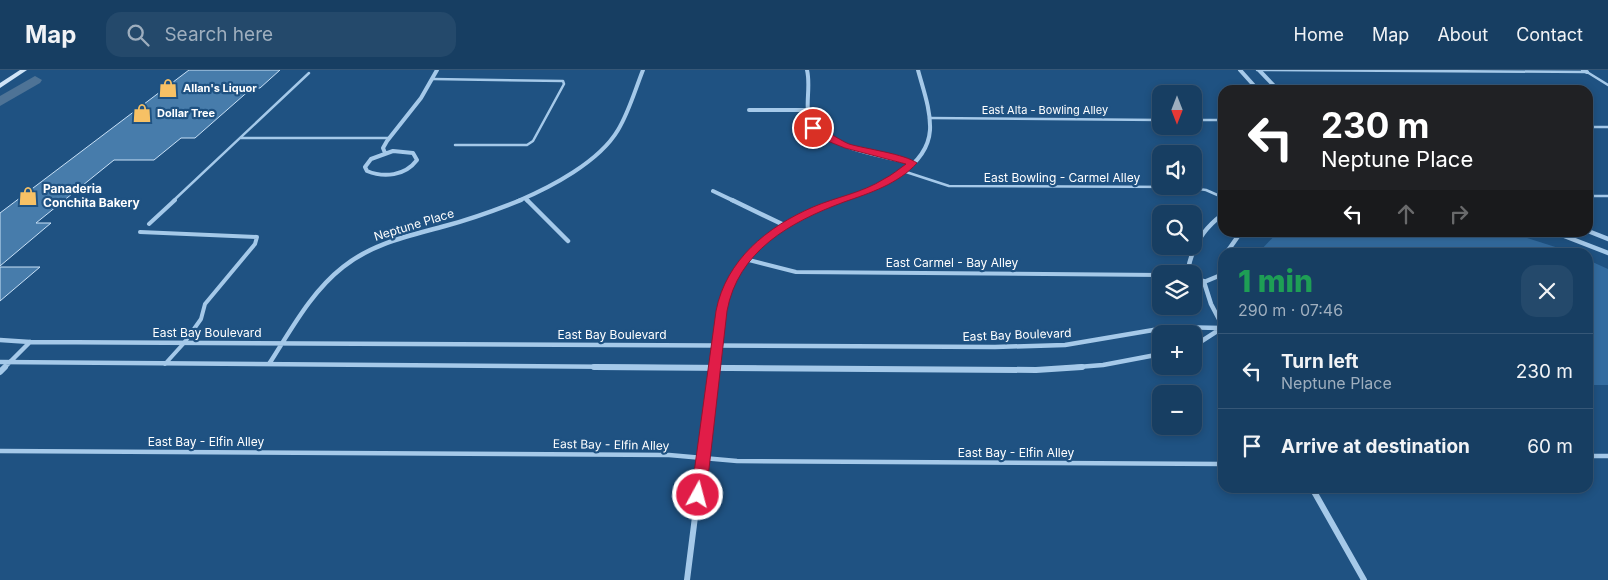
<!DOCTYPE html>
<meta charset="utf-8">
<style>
:root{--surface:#173e62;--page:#24496b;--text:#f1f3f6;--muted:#9eaebe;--line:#365777}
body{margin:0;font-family:Inter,sans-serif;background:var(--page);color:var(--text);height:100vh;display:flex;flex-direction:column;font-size:19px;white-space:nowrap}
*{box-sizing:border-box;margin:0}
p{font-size:16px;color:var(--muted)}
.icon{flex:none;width:28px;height:28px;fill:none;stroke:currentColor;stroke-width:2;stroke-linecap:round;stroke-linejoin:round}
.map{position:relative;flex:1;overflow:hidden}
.details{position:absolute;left:1218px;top:178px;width:375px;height:245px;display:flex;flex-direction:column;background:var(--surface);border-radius:15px;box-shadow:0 2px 8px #0003,0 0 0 1px var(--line)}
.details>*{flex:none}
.hud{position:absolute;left:1218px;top:15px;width:375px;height:152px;border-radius:15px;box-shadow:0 2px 8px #0003,0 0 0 1px var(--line);background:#202124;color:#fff;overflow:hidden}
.needle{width:32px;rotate:180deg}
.tools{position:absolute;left:1152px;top:15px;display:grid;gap:10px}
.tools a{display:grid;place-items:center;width:50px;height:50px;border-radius:10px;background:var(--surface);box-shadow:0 2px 8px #0003,0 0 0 1px var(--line);font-size:25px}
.pin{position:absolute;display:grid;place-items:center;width:42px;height:42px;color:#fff;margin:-21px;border:2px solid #fff;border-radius:50%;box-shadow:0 1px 5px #0007}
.me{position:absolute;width:55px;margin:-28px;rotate:7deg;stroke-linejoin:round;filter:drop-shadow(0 0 4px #0008)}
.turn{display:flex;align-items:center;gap:18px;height:105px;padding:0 20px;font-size:22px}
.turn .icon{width:65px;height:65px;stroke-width:2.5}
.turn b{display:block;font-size:35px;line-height:42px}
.lanes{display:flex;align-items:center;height:48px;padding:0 20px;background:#0003;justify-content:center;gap:25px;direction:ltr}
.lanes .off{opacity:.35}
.round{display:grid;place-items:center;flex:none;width:52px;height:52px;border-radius:15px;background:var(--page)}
.headline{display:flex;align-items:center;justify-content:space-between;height:85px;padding:0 20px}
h1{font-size:30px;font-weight:800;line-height:38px;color:#1e9e55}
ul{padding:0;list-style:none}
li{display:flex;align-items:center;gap:15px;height:75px;padding:0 20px;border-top:1px solid var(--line)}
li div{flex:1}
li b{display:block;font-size:19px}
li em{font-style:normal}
header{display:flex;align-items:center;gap:30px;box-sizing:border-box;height:70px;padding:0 25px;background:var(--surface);border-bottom:1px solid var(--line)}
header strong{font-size:24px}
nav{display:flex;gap:28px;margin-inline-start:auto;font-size:18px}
.search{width:350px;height:45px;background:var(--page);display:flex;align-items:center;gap:12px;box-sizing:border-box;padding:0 18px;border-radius:15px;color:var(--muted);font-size:19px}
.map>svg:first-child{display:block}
.green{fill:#336ca0}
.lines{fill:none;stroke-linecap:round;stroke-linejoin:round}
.canal{fill:#4e7396;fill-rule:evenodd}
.building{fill:#477cab;stroke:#c9e1f7}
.service-far2{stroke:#a5c9e9;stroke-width:2.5}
.service-far1{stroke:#a5c9e9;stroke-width:4}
.service{stroke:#a5c9e9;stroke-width:4.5}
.minor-far2{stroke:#a5c9e9;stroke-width:4}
.minor-far1{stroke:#a5c9e9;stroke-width:4.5}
.minor{stroke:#a5c9e9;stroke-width:6}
.secondary{fill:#d0e4f7;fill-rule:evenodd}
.route{fill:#e11d48;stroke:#92132f}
.labels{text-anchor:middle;stroke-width:4.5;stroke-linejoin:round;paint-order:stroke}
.far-poi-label{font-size:11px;font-weight:bold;fill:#fff;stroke:#1f5282;text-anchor:start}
.far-street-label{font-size:11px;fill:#fff;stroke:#1f5282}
.street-label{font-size:12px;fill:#fff;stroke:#1f5282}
.poi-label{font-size:12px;font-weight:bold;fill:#fff;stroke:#1f5282;text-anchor:start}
</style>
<header>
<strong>Map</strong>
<div class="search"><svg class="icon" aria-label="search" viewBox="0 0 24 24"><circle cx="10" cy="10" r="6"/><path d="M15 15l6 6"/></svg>Search here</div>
<nav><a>Home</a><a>Map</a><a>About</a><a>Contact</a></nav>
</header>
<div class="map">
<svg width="1608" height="510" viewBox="0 0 1608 510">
<rect width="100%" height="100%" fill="#1f5282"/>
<path class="green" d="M 1278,162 L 1511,163 L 1571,182 L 1259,182 Z
M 1588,190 L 1608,199 L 1608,315 L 1588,315 Z"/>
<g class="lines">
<path class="canal" d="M 35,6 L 42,10 L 40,13 L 0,36 L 0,26 Z"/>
</g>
<path class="building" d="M 189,0 L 280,0 L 260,18 L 252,18 L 195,68 L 181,68 L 154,90 L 114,90 L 36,153 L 51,153 L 0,196 L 0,143 Z
M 0,197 L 40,197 L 0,231 Z"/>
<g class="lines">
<path class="service-far2" d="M 1257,0 L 1587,2 L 1608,15
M 433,9 L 563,11 L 564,14 L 533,71 L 527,75 L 455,75
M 929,48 L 1161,50
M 1194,50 L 1222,50
M 1588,57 L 1608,57
M 241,68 L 389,68
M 903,101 L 949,116 L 1185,117 L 1206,120 L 1222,127
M 1588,126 L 1608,126
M 173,131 L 309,3"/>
<path class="service-far1" d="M 149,154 L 175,130
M 140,162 L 257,167 L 255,174 L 205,234 L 201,249 L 184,273 L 165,294
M 745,189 L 796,202 L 1161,205
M 1194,210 L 1204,212"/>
<path class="service" d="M 0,381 L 669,385 L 737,391 L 1222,394
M 1588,386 L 1608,386"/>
<path class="minor-far2" d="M 807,0 C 811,16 805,34 809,50 C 816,75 890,88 913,93
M 1240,0 L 1258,20
M 1259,0 L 1278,20
M 1583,0 L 1587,2
M 749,40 L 809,40
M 393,81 L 413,83 L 417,90 C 405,106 384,108 367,101 L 365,97 L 371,89 Z
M 385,83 L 383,78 L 387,71 L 421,28 L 437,0
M 713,121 L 734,131
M 526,129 L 528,131
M 518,131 C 551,117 599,92 618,60 C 629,42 635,20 643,0
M 838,131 C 871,119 927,103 930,60 C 931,40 923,19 918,0"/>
<path class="minor-far1" d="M 527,130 L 568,171
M 732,130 L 784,155
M 1588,161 L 1608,169
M 1554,162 L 1608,183
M 1227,182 L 1241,162
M 1193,204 L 1188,200 C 1192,176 1203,159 1222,145
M 1194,204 L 1204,212 L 1211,234 L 1222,255
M 1204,212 L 1221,205 L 1222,199
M 0,270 L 30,272 L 995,277 L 1065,275 L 1171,257 L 1222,258
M 1194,276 L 1222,258
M 0,292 L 756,298
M 269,294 C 291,260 311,222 343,197 C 373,173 409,166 445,156 C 471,149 496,140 521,130
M 4,298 L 30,272
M 714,298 C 717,272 719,244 727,219 C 745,169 796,146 841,130
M 1065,298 L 1103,295 L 1161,284"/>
<path class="minor" d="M 594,297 L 1036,300 L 1082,297
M 0,302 L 5,297
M 1312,418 L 1364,510
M 687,510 L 714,297"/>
<path class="secondary" d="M 20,0 L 27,0 L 0,18 L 0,13 Z"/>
</g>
<path class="route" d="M 810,56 C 819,55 839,70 849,74 C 866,79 905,84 917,93 C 898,114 870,123 844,132 C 790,152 738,181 727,241 L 706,425 L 703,429 L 698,431 L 694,429 L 691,425 L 716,241 C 726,190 767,157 813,137 C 836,127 862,123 884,109 C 892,105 899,99 906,94 L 845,78 L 830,72 L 810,60 Z"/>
<defs>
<g id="shop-bare" transform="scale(1.5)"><path d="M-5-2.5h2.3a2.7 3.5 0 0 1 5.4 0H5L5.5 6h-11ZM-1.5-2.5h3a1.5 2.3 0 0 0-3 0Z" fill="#f7c165" stroke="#1f5282" stroke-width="2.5" paint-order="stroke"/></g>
</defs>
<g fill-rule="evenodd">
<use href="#shop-bare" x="168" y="18"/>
<use href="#shop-bare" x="142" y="43"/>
<use href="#shop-bare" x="28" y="126"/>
</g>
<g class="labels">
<g class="far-poi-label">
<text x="183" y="22">Allan's Liquor</text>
<text x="157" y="47">Dollar Tree</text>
</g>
<g class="far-street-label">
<text x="1045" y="44">East Alta - Bowling Alley</text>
</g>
<g class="street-label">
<text x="1062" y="112">East Bowling - Carmel Alley</text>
<text transform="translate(414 155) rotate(-17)" y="4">Neptune Place</text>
<text x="952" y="197">East Carmel - Bay Alley</text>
<text x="207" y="267">East Bay Boulevard</text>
<text x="612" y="269">East Bay Boulevard</text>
<text transform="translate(1017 265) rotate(-2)" y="4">East Bay Boulevard</text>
<text x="206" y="376">East Bay - Elfin Alley</text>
<text transform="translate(611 375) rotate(1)" y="4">East Bay - Elfin Alley</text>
<text x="1016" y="387">East Bay - Elfin Alley</text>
</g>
<g class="poi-label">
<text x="43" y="123">Panaderia<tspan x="43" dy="14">Conchita Bakery</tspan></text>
</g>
</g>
</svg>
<div class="tools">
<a><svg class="needle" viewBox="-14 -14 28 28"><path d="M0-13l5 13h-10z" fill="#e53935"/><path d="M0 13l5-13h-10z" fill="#9eaebe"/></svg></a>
<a><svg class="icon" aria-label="sound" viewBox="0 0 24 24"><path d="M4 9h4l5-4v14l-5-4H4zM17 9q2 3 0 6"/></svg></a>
<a><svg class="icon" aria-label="search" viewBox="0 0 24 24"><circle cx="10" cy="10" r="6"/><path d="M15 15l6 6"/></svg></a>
<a><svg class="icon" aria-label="layers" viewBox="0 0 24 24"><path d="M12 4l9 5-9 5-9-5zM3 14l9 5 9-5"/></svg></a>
<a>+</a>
<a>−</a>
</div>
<div class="pin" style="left:813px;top:58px;background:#d93025"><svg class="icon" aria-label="arrive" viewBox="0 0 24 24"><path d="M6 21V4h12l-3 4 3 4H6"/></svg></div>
<svg class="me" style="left:698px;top:425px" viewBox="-20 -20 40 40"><circle r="17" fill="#e11d48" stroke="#fff" stroke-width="3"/><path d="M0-11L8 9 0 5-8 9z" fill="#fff"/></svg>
<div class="hud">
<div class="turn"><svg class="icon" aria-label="left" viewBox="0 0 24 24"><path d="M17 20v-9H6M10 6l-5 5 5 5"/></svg><div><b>230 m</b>Neptune Place</div></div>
<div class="lanes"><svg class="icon" aria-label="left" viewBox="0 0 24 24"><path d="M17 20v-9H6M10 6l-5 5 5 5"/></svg><svg class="icon off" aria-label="ahead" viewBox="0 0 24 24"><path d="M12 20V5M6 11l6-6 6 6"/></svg><svg class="icon off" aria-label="right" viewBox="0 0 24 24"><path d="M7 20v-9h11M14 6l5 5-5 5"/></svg></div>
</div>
<section class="details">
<div class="headline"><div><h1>1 min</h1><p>290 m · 07:46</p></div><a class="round"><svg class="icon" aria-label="close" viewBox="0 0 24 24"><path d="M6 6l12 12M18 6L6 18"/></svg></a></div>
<ul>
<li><svg class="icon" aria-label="left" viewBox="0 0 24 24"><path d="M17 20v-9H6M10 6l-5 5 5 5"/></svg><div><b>Turn left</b><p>Neptune Place</p></div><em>230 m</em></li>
<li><svg class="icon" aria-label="arrive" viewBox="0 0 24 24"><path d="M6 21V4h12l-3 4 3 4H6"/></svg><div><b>Arrive at destination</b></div><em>60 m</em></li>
</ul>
</section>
</div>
